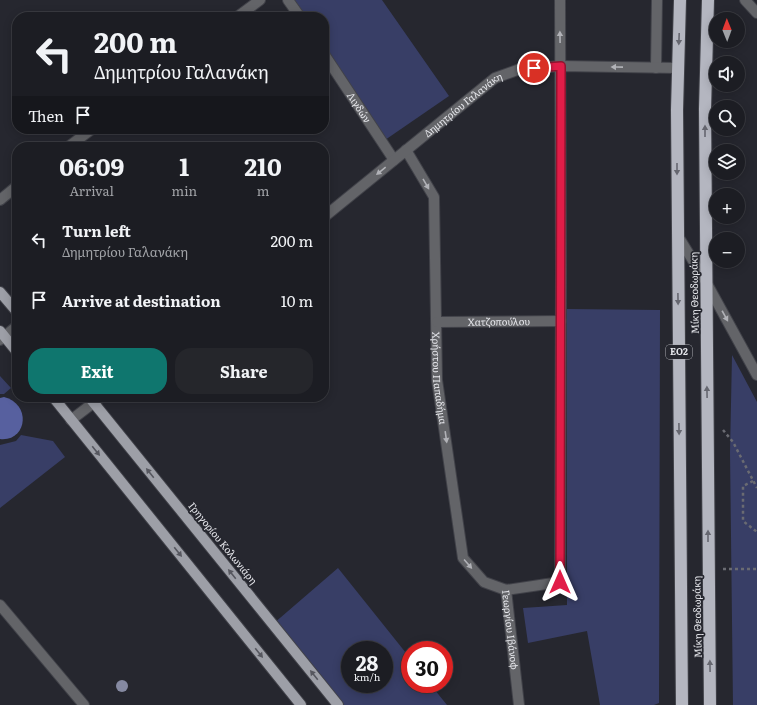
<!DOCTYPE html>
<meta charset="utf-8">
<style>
:root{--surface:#1c1d23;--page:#25262b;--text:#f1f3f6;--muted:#a0a2a6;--line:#3a3b41;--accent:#0f766e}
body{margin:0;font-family:Literata,serif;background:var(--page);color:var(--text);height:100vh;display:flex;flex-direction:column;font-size:15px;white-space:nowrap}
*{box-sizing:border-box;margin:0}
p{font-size:13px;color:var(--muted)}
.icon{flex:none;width:22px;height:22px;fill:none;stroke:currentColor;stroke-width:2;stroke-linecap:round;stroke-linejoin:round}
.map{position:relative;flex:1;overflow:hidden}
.sheet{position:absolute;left:12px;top:142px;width:317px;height:260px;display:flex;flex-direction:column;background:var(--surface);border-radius:16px;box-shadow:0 2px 10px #0003,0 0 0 1px var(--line)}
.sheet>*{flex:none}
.hud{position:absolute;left:12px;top:12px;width:317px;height:122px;border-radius:16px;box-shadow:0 2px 10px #0003,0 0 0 1px var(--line);background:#1c1d23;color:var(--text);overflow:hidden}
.needle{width:26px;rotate:359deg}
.fabs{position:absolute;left:709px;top:12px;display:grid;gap:8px}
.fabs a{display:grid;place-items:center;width:36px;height:36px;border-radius:50%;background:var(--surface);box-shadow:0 2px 10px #0003,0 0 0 1px var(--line);font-size:20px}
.speed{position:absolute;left:341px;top:641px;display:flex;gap:8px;font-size:20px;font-weight:700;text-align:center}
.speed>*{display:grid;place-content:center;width:52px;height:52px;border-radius:50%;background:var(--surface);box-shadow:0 2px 10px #0003,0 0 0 1px var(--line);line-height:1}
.speed small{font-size:10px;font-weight:400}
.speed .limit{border:6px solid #d22;background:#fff;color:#111}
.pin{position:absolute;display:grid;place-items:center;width:34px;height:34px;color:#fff;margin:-17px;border:2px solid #fff;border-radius:50%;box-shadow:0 1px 4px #0007}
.me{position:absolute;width:44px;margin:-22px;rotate:0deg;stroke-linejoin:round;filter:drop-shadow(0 0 3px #0008)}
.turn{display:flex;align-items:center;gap:14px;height:84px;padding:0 16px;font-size:18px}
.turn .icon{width:52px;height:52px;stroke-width:2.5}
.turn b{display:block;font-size:28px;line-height:34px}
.then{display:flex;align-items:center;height:38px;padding:0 16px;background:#0003;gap:8px;font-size:15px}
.eta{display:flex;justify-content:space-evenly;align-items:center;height:68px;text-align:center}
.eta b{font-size:24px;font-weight:700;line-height:28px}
.button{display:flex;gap:8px;margin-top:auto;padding:8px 16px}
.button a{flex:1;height:46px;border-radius:16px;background:var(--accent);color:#fff;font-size:16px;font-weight:700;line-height:46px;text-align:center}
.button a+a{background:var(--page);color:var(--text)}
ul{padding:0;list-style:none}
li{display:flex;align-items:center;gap:12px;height:60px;padding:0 16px}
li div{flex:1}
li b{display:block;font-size:15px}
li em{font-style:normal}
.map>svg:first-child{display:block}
.green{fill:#383e66;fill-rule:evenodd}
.water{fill:#57609f}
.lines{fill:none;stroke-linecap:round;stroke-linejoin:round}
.minor-casing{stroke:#414249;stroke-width:12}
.major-casing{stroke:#414249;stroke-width:12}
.highway-casing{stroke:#414249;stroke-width:14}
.path{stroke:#6a6b72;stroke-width:2.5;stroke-dasharray:3 3;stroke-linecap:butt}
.minor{stroke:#636468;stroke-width:10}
.major{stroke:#9d9fa7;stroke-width:10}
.highway{stroke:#b4b6c0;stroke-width:12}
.tree{fill:#8589a1}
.oneway{fill:#b1b2b7}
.oneway2{fill:#666770}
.oneway3{fill:#56575f}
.route-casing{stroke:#92132f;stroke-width:10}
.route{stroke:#e11d48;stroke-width:7}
.labels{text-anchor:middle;stroke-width:3.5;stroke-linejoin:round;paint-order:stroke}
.shield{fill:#26272f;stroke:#acadb3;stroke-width:1}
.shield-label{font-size:9px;font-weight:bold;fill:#e5e6eb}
.street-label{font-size:10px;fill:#e5e6eb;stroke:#26272f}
</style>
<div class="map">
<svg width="757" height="705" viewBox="0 0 757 705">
<rect width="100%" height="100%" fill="#26272f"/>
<path class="green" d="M 287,0 L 382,0 L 449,96 L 385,140 L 324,53 L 324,17 L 298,17 Z
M 567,309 L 660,310 L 659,703 L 654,705 L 600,705 L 587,631 L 528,643 L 523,608 L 567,605 Z
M 732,355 L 757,402 L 757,705 L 733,705 L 730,452 Z
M 0,376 L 11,388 L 4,394 L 0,394 Z
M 21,435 L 53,441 L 65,457 L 0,508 L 0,445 L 16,441 Z
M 338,568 L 410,658 L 410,684 L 430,684 L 447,705 L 338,705 L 273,624 ZM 350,650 L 384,650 L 384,684 L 350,684 Z"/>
<path class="water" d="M 4,397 C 32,404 27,442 0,439 L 0,398 Z"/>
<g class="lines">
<g class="minor-casing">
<g id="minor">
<path d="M 288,0 L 300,17"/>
<path d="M 745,0 L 757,13"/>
<path d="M 237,17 L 260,0"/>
<path id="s1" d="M 324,54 L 394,160"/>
<path d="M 656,68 L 657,0"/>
<path d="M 68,147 L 92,129"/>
<path id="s2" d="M 406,150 L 434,197 L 437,380 L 463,558 L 484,582 L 506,590 L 560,582 L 561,271 L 560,0"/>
<path d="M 0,200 L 17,186"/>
<path id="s3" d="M 324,217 L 495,78 L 520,69 L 561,66 L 678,68"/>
<path d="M 678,236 L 706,282 L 757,375"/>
<path id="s4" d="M 437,322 L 561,321"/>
<path d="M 0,340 L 17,326"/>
<path d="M 71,420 L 101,397"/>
<path id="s5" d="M 506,590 L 519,705"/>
<path d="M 0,605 L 84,705"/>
</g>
</g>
<g class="major-casing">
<path id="major" d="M 0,292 L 17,312
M 0,331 L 17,352
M 53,397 L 301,705
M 89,397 L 338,705"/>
</g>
<g class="highway-casing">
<path id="highway" d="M 680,0 L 677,110 L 682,705
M 708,0 L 705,109 L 710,705"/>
</g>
<path class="path" d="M 723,430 L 733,442 L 757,488
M 753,481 L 743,486 L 743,521 L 757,532
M 723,569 L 757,569"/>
<use href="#minor" class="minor"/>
<use href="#major" class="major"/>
<use href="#highway" class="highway"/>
</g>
<circle class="tree" cx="122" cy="686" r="6"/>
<defs><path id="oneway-solid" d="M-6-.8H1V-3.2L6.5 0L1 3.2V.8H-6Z"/></defs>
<g class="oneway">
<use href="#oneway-solid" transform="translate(560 37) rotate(-91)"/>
<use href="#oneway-solid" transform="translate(617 67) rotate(-179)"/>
<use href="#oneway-solid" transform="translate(381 171) rotate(141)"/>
<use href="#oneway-solid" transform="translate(426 184) rotate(60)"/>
<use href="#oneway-solid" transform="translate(725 316) rotate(61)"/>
<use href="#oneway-solid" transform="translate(446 437) rotate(82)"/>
<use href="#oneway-solid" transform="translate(468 564) rotate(49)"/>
</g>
<g class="oneway2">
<use href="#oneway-solid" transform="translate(679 39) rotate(92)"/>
<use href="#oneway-solid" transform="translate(705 131) rotate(-90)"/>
<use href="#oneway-solid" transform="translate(677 169) rotate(90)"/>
<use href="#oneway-solid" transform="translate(678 299) rotate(89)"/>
<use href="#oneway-solid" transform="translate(707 392) rotate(-91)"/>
<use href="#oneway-solid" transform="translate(679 429) rotate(89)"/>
<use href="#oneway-solid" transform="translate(708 536) rotate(-90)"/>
<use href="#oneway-solid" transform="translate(710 666) rotate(-91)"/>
</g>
<g class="oneway3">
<use href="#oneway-solid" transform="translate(96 451) rotate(51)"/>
<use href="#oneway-solid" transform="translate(150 473) rotate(-129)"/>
<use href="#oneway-solid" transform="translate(178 552) rotate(51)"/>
<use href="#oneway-solid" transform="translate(232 574) rotate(-129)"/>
<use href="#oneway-solid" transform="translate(259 653) rotate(51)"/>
<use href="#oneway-solid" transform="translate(314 675) rotate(-129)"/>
</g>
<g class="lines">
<g class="route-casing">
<path id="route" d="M 534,68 L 561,66 L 560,582"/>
</g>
<use href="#route" class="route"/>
</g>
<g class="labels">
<rect class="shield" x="666" y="345" width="26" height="14" rx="3"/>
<g class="shield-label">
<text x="679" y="355">ΕΟ2</text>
</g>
<g class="street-label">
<text dy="4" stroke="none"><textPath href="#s3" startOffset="179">Δημητρίου Γαλανάκη</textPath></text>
<text dy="4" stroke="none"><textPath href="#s1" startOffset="64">Λιγδών</textPath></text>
<text transform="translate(694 293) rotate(-91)" y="4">Μίκη Θεοδωράκη</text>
<text dy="4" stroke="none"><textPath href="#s4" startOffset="62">Χατζοπούλου</textPath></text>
<text dy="4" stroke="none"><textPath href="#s2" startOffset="236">Χρήστου Παπαδήμα</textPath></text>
<text transform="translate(223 543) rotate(51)" y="4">Γρηγορίου Κολωνιάρη</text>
<text transform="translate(697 617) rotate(-91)" y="4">Μίκη Θεοδωράκη</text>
<text dy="4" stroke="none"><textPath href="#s5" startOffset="40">Γεωργίου Ιβάνοφ</textPath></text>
</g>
</g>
</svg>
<div class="fabs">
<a><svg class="needle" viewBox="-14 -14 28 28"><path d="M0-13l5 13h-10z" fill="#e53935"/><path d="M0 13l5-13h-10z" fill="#a0a2a6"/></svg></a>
<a><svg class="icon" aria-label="sound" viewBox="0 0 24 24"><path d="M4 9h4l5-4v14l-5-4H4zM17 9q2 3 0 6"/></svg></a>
<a><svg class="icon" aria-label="search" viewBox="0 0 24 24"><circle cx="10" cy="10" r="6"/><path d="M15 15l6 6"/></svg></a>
<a><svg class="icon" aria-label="layers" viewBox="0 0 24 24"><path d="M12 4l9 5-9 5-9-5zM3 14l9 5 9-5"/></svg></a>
<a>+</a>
<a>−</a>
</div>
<div class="speed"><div>28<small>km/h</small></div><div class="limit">30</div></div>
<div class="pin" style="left:534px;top:68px;background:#d93025"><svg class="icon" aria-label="arrive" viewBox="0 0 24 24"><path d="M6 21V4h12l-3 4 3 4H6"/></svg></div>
<svg class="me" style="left:560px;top:582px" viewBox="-20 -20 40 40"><path d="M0-17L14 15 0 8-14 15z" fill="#e11d48" stroke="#fff" stroke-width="4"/></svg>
<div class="hud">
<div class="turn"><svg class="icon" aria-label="left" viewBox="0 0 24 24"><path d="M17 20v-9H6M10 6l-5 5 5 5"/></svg><div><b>200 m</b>Δημητρίου Γαλανάκη</div></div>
<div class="then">Then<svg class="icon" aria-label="arrive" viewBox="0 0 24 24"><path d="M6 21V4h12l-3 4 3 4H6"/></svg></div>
</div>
<section class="sheet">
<div class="eta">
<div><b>06:09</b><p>Arrival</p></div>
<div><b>1</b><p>min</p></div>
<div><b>210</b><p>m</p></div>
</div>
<ul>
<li><svg class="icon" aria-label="left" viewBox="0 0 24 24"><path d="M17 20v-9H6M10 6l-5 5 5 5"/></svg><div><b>Turn left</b><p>Δημητρίου Γαλανάκη</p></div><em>200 m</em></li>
<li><svg class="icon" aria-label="arrive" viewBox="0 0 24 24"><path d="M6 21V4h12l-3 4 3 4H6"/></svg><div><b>Arrive at destination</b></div><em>10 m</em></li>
</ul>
<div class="button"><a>Exit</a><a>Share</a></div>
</section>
</div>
